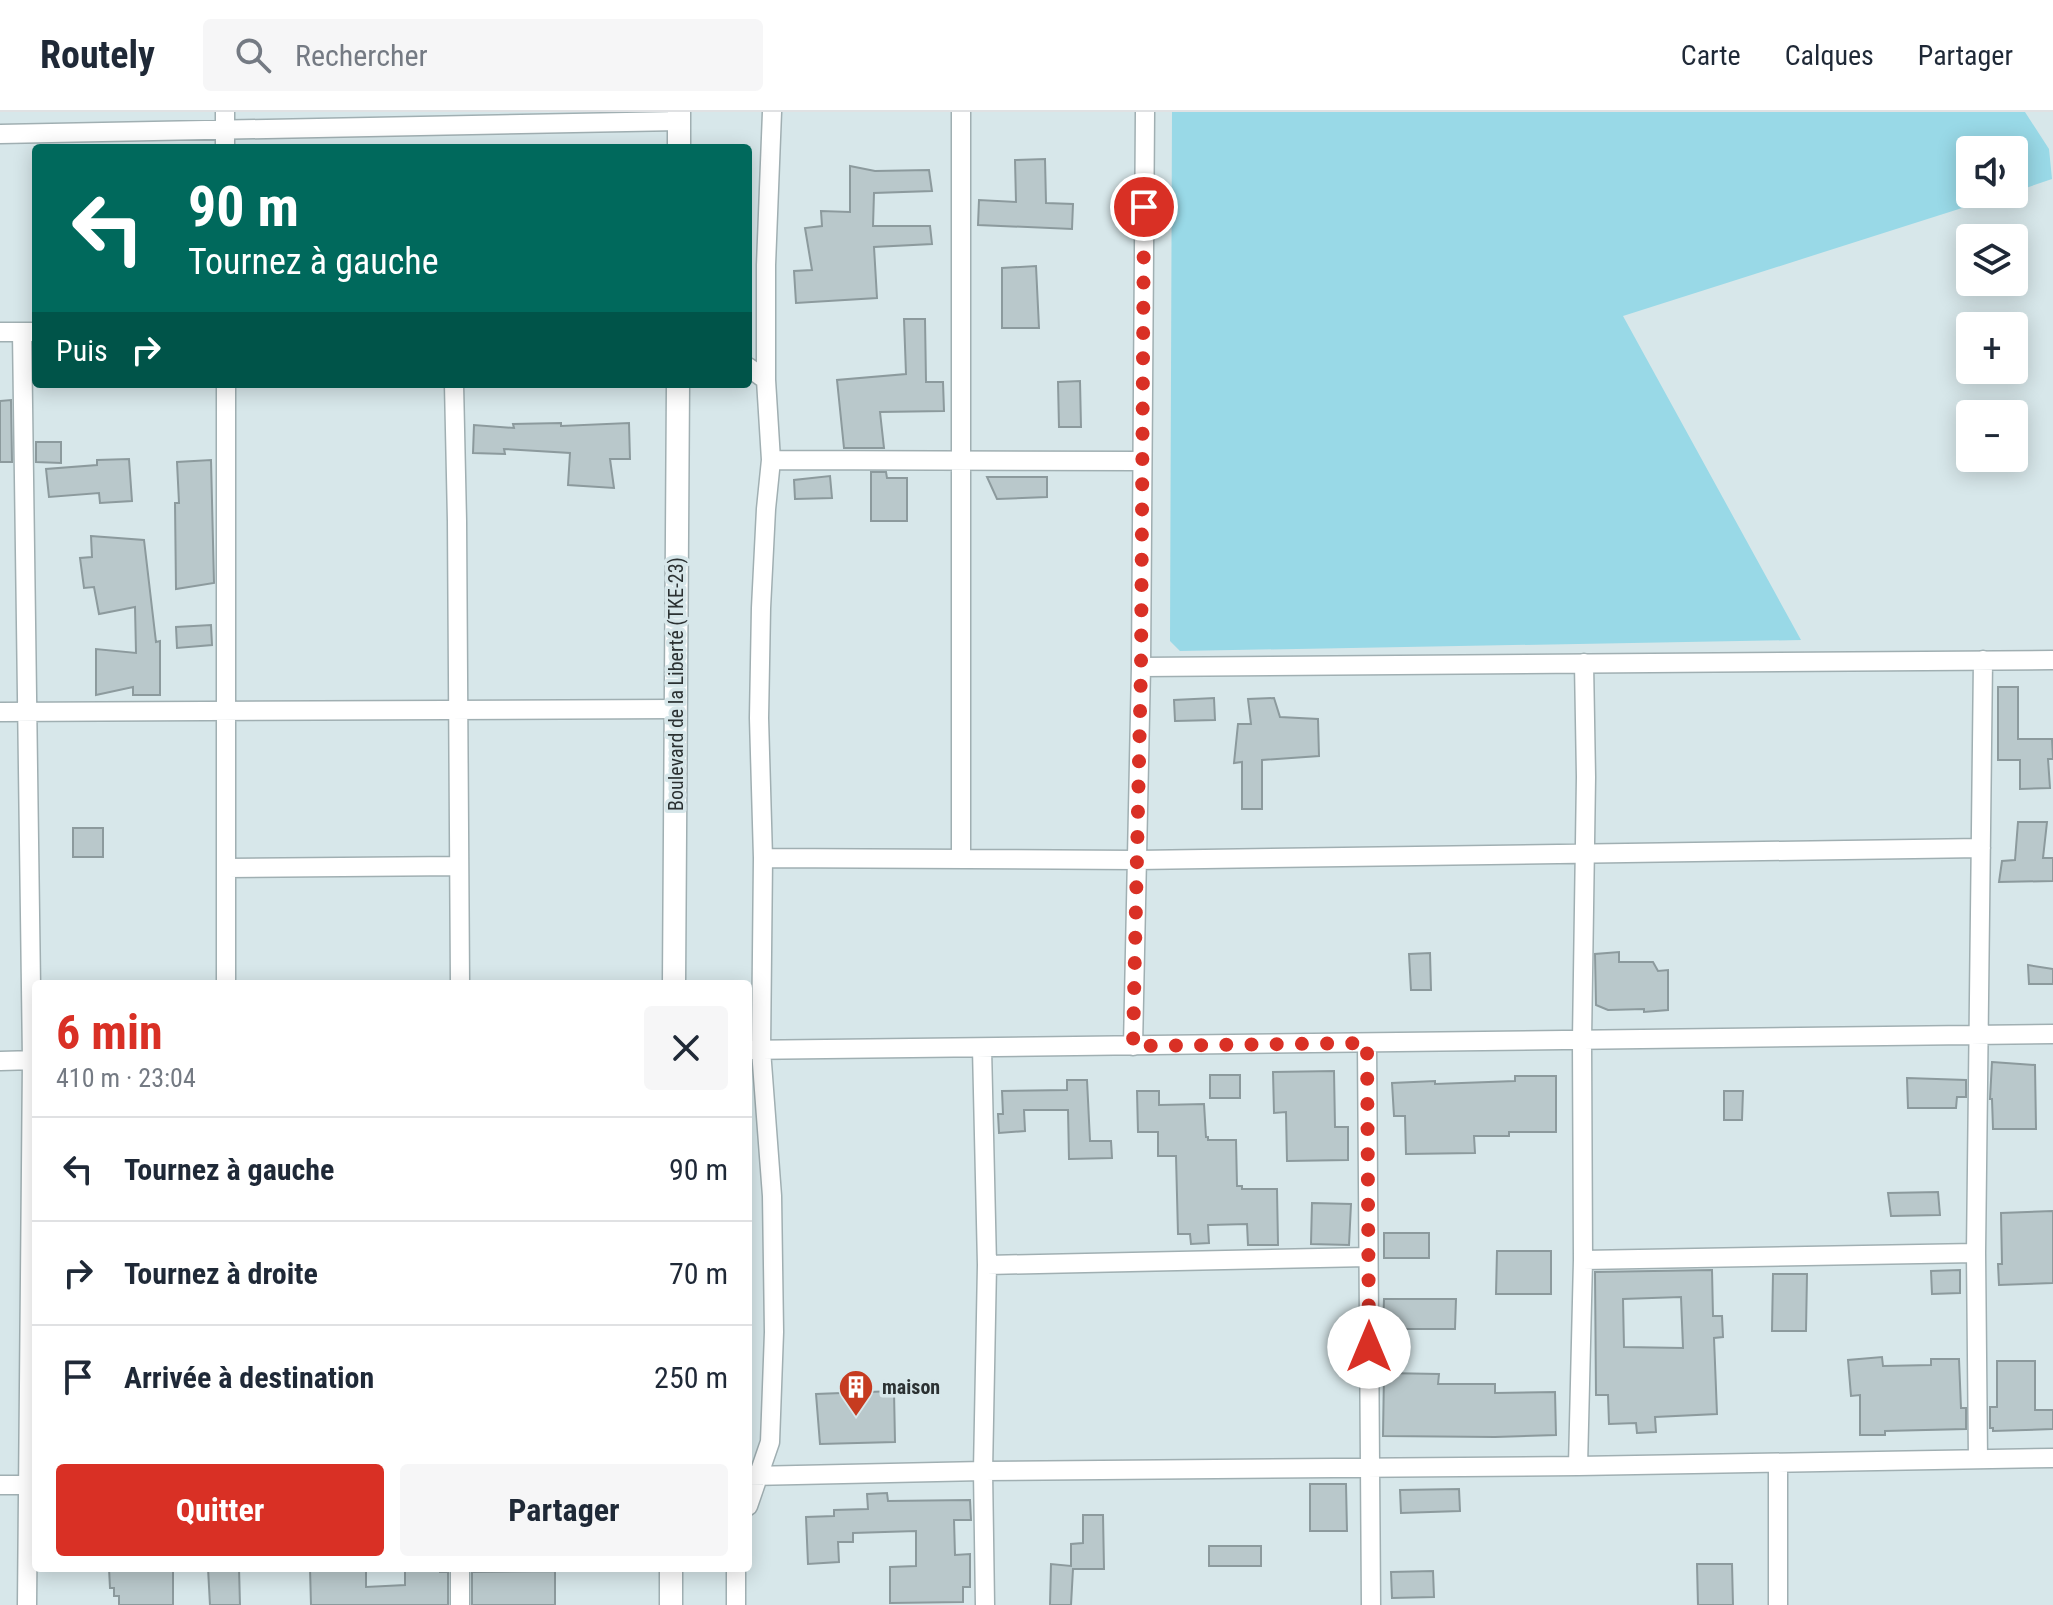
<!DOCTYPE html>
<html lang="fr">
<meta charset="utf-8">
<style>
:root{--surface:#fff;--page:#f6f6f7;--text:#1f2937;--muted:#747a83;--line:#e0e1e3;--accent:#d93025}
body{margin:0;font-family:"Roboto Condensed",sans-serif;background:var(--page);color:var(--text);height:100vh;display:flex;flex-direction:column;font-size:30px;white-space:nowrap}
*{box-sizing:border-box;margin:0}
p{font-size:26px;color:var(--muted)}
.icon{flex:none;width:44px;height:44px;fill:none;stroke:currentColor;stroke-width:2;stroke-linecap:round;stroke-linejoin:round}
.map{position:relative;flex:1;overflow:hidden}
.details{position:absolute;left:32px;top:868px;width:720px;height:592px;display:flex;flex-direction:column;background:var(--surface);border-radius:8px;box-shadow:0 4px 20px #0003}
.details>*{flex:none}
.banner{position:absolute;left:32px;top:32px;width:720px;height:244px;border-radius:8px;box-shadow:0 4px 20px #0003;background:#00695c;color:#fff;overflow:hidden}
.tools{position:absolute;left:1956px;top:24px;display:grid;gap:16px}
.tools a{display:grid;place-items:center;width:72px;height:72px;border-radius:8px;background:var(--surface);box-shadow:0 4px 20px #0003;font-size:40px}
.pin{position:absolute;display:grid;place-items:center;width:68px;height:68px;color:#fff;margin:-34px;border:4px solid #fff;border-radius:50%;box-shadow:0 2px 8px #0007}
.me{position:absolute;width:88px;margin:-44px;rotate:0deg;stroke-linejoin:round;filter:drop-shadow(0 0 6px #0008)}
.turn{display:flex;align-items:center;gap:28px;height:168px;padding:0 24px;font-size:36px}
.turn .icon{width:104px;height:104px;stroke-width:2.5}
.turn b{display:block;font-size:56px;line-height:68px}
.then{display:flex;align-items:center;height:76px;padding:0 24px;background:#0003;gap:16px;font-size:30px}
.round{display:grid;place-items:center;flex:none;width:84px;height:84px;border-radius:8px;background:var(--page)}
.headline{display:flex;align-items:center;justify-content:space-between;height:136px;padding:0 24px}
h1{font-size:48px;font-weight:700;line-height:60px;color:var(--accent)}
.button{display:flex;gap:16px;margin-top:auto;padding:16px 24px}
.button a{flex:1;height:92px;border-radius:8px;background:var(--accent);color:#fff;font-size:32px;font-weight:700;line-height:92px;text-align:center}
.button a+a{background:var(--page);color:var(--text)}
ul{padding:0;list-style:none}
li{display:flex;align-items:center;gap:24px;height:104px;padding:0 24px;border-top:2px solid var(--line)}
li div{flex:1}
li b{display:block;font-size:30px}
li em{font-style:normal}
header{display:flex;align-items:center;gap:48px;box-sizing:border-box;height:112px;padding:0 40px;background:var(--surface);border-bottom:2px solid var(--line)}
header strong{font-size:38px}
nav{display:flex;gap:44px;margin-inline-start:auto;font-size:28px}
.search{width:560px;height:72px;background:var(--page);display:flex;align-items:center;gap:20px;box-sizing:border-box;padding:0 28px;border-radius:8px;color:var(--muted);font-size:30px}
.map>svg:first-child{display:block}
.green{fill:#99d9e7}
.building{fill:#b9c8cb;stroke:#8c9a9d;stroke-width:2;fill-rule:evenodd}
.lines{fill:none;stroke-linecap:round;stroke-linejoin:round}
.minor-casing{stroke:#a0afb2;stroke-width:21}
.tertiary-casing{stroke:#a0afb2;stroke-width:25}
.minor{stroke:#fff;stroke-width:18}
.tertiary{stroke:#fff;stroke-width:22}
.route{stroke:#d93025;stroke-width:14;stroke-dasharray:0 25.2}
.labels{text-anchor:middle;stroke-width:7;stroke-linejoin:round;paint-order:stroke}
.street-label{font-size:20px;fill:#2b3132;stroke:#d7e7ea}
.poi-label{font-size:20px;font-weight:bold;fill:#2b3132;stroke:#d7e7ea;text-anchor:start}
</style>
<header>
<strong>Routely</strong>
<div class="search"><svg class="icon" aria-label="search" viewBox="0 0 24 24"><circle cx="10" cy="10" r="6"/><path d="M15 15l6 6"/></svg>Rechercher</div>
<nav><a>Carte</a><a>Calques</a><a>Partager</a></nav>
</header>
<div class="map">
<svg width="2053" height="1493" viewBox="0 0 2053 1493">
<rect width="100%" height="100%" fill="#d7e7ea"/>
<path class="green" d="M 1172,0 L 2025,0 L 2049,37 L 2052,67 L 2014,80 L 2014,38 L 1970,38 L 1970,82 L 2006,82 L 1623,204 L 1801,528 L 1180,539 L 1170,529 Z"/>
<path class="building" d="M 1045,47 L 1046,91 L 1073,92 L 1072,117 L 978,113 L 979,88 L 1016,90 L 1015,48 Z
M 850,54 L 875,59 L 929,58 L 932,79 L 874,81 L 873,114 L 930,114 L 932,132 L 874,135 L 877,186 L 796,191 L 794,159 L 812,158 L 805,116 L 822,114 L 821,99 L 850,100 Z
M 1036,154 L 1039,216 L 1002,216 L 1002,156 Z
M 904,207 L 925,207 L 926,270 L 943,270 L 944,299 L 880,300 L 884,336 L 844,336 L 837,268 L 906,262 Z
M 1080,269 L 1081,315 L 1059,315 L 1058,270 Z
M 11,288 L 12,350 L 0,350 L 0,289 Z
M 561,311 L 561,314 L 629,311 L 630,347 L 610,347 L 614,376 L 568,373 L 570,341 L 504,337 L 505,342 L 473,341 L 474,313 L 514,316 L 513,312 Z
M 36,330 L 61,330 L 61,351 L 36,350 Z
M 129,347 L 132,389 L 100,391 L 99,381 L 49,385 L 46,357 L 97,353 L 97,348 Z
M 211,348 L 214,471 L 176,477 L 175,391 L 179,391 L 177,350 Z
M 871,360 L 886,360 L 887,366 L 907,366 L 907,409 L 871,409 Z
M 830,364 L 832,386 L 795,387 L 794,368 Z
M 987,365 L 1047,365 L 1047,385 L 997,387 Z
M 91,424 L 144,428 L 156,530 L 160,529 L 160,583 L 133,583 L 133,575 L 96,583 L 96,537 L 136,541 L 135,495 L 99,502 L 94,475 L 84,476 L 80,446 L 92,445 Z
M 211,513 L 212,533 L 177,536 L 176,515 Z
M 1998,575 L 2018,575 L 2018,627 L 2052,627 L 2053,647 L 2048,647 L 2050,676 L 2020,677 L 2020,648 L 1998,648 Z
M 1214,586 L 1215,608 L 1175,609 L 1174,588 Z
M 1274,586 L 1280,605 L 1318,607 L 1319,644 L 1262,648 L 1262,697 L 1242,697 L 1242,650 L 1234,651 L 1238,612 L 1251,612 L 1248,587 Z
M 2018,710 L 2047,710 L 2043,746 L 2053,746 L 2053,769 L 1999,770 L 2002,749 L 2015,748 Z
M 73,716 L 103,716 L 103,745 L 73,745 Z
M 1619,840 L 1619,850 L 1653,850 L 1658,859 L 1668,858 L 1668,898 L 1644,900 L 1644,897 L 1608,898 L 1596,893 L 1595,842 Z
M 1430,841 L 1431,878 L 1411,878 L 1409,842 Z
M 2028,853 L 2053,857 L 2053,872 L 2029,872 Z
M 1992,950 L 2035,953 L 2036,1017 L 1993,1017 L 1992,987 L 1990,987 Z
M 1334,959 L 1335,1015 L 1348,1015 L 1348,1048 L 1287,1049 L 1286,1000 L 1274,1001 L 1273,960 Z
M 1210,963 L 1240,963 L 1240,986 L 1210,986 Z
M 1515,964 L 1556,964 L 1556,1020 L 1509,1020 L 1509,1024 L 1474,1024 L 1475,1041 L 1406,1042 L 1405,1004 L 1394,1004 L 1392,971 L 1435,969 L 1435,972 L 1515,969 Z
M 1907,966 L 1966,968 L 1966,985 L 1957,985 L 1956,996 L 1908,996 Z
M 1067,968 L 1087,968 L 1090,1029 L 1111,1029 L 1112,1046 L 1069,1047 L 1068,998 L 1024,998 L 1025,1019 L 999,1021 L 998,1002 L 1003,1002 L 1002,979 L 1067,978 Z
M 1137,979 L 1159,979 L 1159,993 L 1204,992 L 1206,1025 L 1208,1025 L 1208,1028 L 1236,1028 L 1237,1074 L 1242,1074 L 1242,1077 L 1277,1077 L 1278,1133 L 1248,1133 L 1247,1112 L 1208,1113 L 1209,1131 L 1191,1132 L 1190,1122 L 1178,1122 L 1176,1044 L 1158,1044 L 1158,1020 L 1138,1020 Z
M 1724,979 L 1743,979 L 1742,1008 L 1724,1008 Z
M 1938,1080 L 1940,1103 L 1891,1104 L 1888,1081 Z
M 1312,1091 L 1351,1092 L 1349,1133 L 1311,1132 Z
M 2053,1099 L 2053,1171 L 1999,1173 L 1998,1152 L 2002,1152 L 2001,1101 Z
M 1384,1121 L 1429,1121 L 1429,1146 L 1384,1146 Z
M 1497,1139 L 1551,1139 L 1551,1182 L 1496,1182 Z
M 1712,1158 L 1713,1204 L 1722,1204 L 1723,1225 L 1714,1226 L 1717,1302 L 1655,1305 L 1656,1320 L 1637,1321 L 1636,1311 L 1609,1312 L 1608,1283 L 1596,1283 L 1595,1160 ZM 1681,1185 L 1683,1236 L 1624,1235 L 1623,1187 Z
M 1960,1158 L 1960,1181 L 1932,1182 L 1931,1159 Z
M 1773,1162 L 1807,1162 L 1806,1219 L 1772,1219 Z
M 1384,1187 L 1456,1187 L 1455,1217 L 1383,1217 Z
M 1882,1245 L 1883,1254 L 1931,1253 L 1931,1247 L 1959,1247 L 1961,1296 L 1966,1296 L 1966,1317 L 1885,1319 L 1885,1323 L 1860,1323 L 1860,1283 L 1851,1284 L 1848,1248 Z
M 1997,1249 L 2035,1249 L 2035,1298 L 2053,1298 L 2053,1317 L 1993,1319 L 1993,1316 L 1990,1316 L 1990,1295 L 1997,1295 Z
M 1384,1261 L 1439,1262 L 1438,1272 L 1495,1272 L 1495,1281 L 1555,1280 L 1556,1323 L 1495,1325 L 1383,1324 Z
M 894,1279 L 895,1330 L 820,1332 L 816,1282 Z
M 1310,1372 L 1346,1372 L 1347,1419 L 1310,1419 Z
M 1459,1377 L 1460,1399 L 1401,1401 L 1400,1378 Z
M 887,1381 L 888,1389 L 970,1388 L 971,1408 L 954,1408 L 955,1443 L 970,1442 L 970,1475 L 963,1475 L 963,1490 L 890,1491 L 890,1455 L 916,1454 L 916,1419 L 853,1421 L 853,1430 L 838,1430 L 839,1450 L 808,1452 L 806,1405 L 834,1404 L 834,1398 L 868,1397 L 867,1382 Z
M 1083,1403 L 1103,1403 L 1104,1457 L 1073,1457 L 1071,1493 L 1050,1493 L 1051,1452 L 1071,1454 L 1071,1432 L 1083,1431 Z
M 1209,1434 L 1261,1434 L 1261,1454 L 1209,1454 Z
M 1697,1452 L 1732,1452 L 1733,1493 L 1698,1493 Z
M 109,1456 L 173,1456 L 173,1493 L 119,1493 L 119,1484 L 114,1484 L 114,1476 L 110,1476 Z
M 208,1456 L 239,1456 L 240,1493 L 210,1493 Z
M 310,1456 L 353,1456 L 353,1458 L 366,1458 L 366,1475 L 405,1473 L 405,1456 L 440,1456 L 440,1460 L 448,1460 L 448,1493 L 311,1493 Z
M 555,1459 L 555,1493 L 472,1493 L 472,1460 Z
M 1433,1459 L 1434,1485 L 1392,1486 L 1391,1460 Z"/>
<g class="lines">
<g class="minor-casing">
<path id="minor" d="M 0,22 L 679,9
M 225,36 L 225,0
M 0,220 L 36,220
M 22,220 L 32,948 L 27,1493
M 748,255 L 766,268 L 771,348 L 1142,349
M 766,268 L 766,153 L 772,0
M 226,272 L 226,872
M 454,272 L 457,409 L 460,872
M 1141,555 L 1145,0
M 0,600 L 675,597
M 763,746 L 1137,748 L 1981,736
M 961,747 L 961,0
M 227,756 L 459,754
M 1367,931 L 1371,1493
M 1133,934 L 1141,555 L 2053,548
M 982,936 L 987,1153 L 983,1359 L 985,1493
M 748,938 L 2053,922
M 0,949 L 36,948
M 1583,1148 L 1976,1141
M 987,1153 L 1368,1145
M 1978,1347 L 1976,1141 L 1983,548
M 1578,1354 L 1583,1148 L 1582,928 L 1586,665 L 1584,551
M 748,1364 L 983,1359 L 1578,1354 L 2053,1346
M 0,1373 L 36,1373
M 748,1394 L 770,1330 L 774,1220 L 772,1084 L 761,938 L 763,746 L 759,606 L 761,496 L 766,397 L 771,348
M 460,1493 L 460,1456
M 736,1493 L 736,1456
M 1778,1493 L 1778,1351"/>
</g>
<g class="tertiary-casing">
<path id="tertiary" d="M 679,36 L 679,0
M 674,872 L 678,272
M 671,1493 L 671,1456"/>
</g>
<use href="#minor" class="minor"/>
<use href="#tertiary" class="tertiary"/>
</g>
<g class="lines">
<path class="route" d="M 1144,95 L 1141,555 L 1133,934 L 1367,931 L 1369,1235"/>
</g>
<defs>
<g id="building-pin" transform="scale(1.8)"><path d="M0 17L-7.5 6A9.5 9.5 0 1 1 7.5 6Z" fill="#c63b20" stroke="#d7e7ea"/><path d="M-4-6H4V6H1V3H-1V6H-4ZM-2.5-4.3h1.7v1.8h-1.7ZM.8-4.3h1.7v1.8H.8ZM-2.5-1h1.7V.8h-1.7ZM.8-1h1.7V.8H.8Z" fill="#fff"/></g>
</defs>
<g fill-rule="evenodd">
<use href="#building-pin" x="856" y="1275"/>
</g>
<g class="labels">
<g class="street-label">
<text transform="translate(676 572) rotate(-90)" y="7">Boulevard de la Liberté (TKE-23)</text>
</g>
<g class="poi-label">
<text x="882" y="1282">maison</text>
</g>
</g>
</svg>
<div class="tools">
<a><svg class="icon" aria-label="sound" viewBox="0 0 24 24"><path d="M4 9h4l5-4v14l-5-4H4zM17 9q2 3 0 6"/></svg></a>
<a><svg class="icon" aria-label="layers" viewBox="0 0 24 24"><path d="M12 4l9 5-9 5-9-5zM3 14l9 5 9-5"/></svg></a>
<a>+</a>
<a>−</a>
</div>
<div class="pin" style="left:1144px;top:95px;background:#d93025"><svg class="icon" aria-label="arrive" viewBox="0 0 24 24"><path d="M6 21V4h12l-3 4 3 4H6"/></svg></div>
<svg class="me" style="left:1369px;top:1235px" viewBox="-20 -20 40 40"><circle r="19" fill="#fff"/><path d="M0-13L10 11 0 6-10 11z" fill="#d93025"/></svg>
<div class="banner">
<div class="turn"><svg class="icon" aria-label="left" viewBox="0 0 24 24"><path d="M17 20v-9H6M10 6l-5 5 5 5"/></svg><div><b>90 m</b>Tournez à gauche</div></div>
<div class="then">Puis<svg class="icon" aria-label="right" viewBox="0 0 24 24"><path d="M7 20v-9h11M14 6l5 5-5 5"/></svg></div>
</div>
<section class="details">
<div class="headline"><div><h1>6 min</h1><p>410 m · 23:04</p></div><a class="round"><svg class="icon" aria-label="close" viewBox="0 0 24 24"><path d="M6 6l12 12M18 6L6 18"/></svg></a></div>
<ul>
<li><svg class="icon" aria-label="left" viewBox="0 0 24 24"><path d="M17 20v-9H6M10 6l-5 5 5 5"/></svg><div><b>Tournez à gauche</b></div><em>90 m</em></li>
<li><svg class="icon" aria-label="right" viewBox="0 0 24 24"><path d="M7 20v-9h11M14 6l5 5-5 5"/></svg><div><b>Tournez à droite</b></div><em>70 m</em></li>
<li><svg class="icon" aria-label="arrive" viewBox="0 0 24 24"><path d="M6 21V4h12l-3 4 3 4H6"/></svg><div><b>Arrivée à destination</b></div><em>250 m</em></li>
</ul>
<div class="button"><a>Quitter</a><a>Partager</a></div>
</section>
</div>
